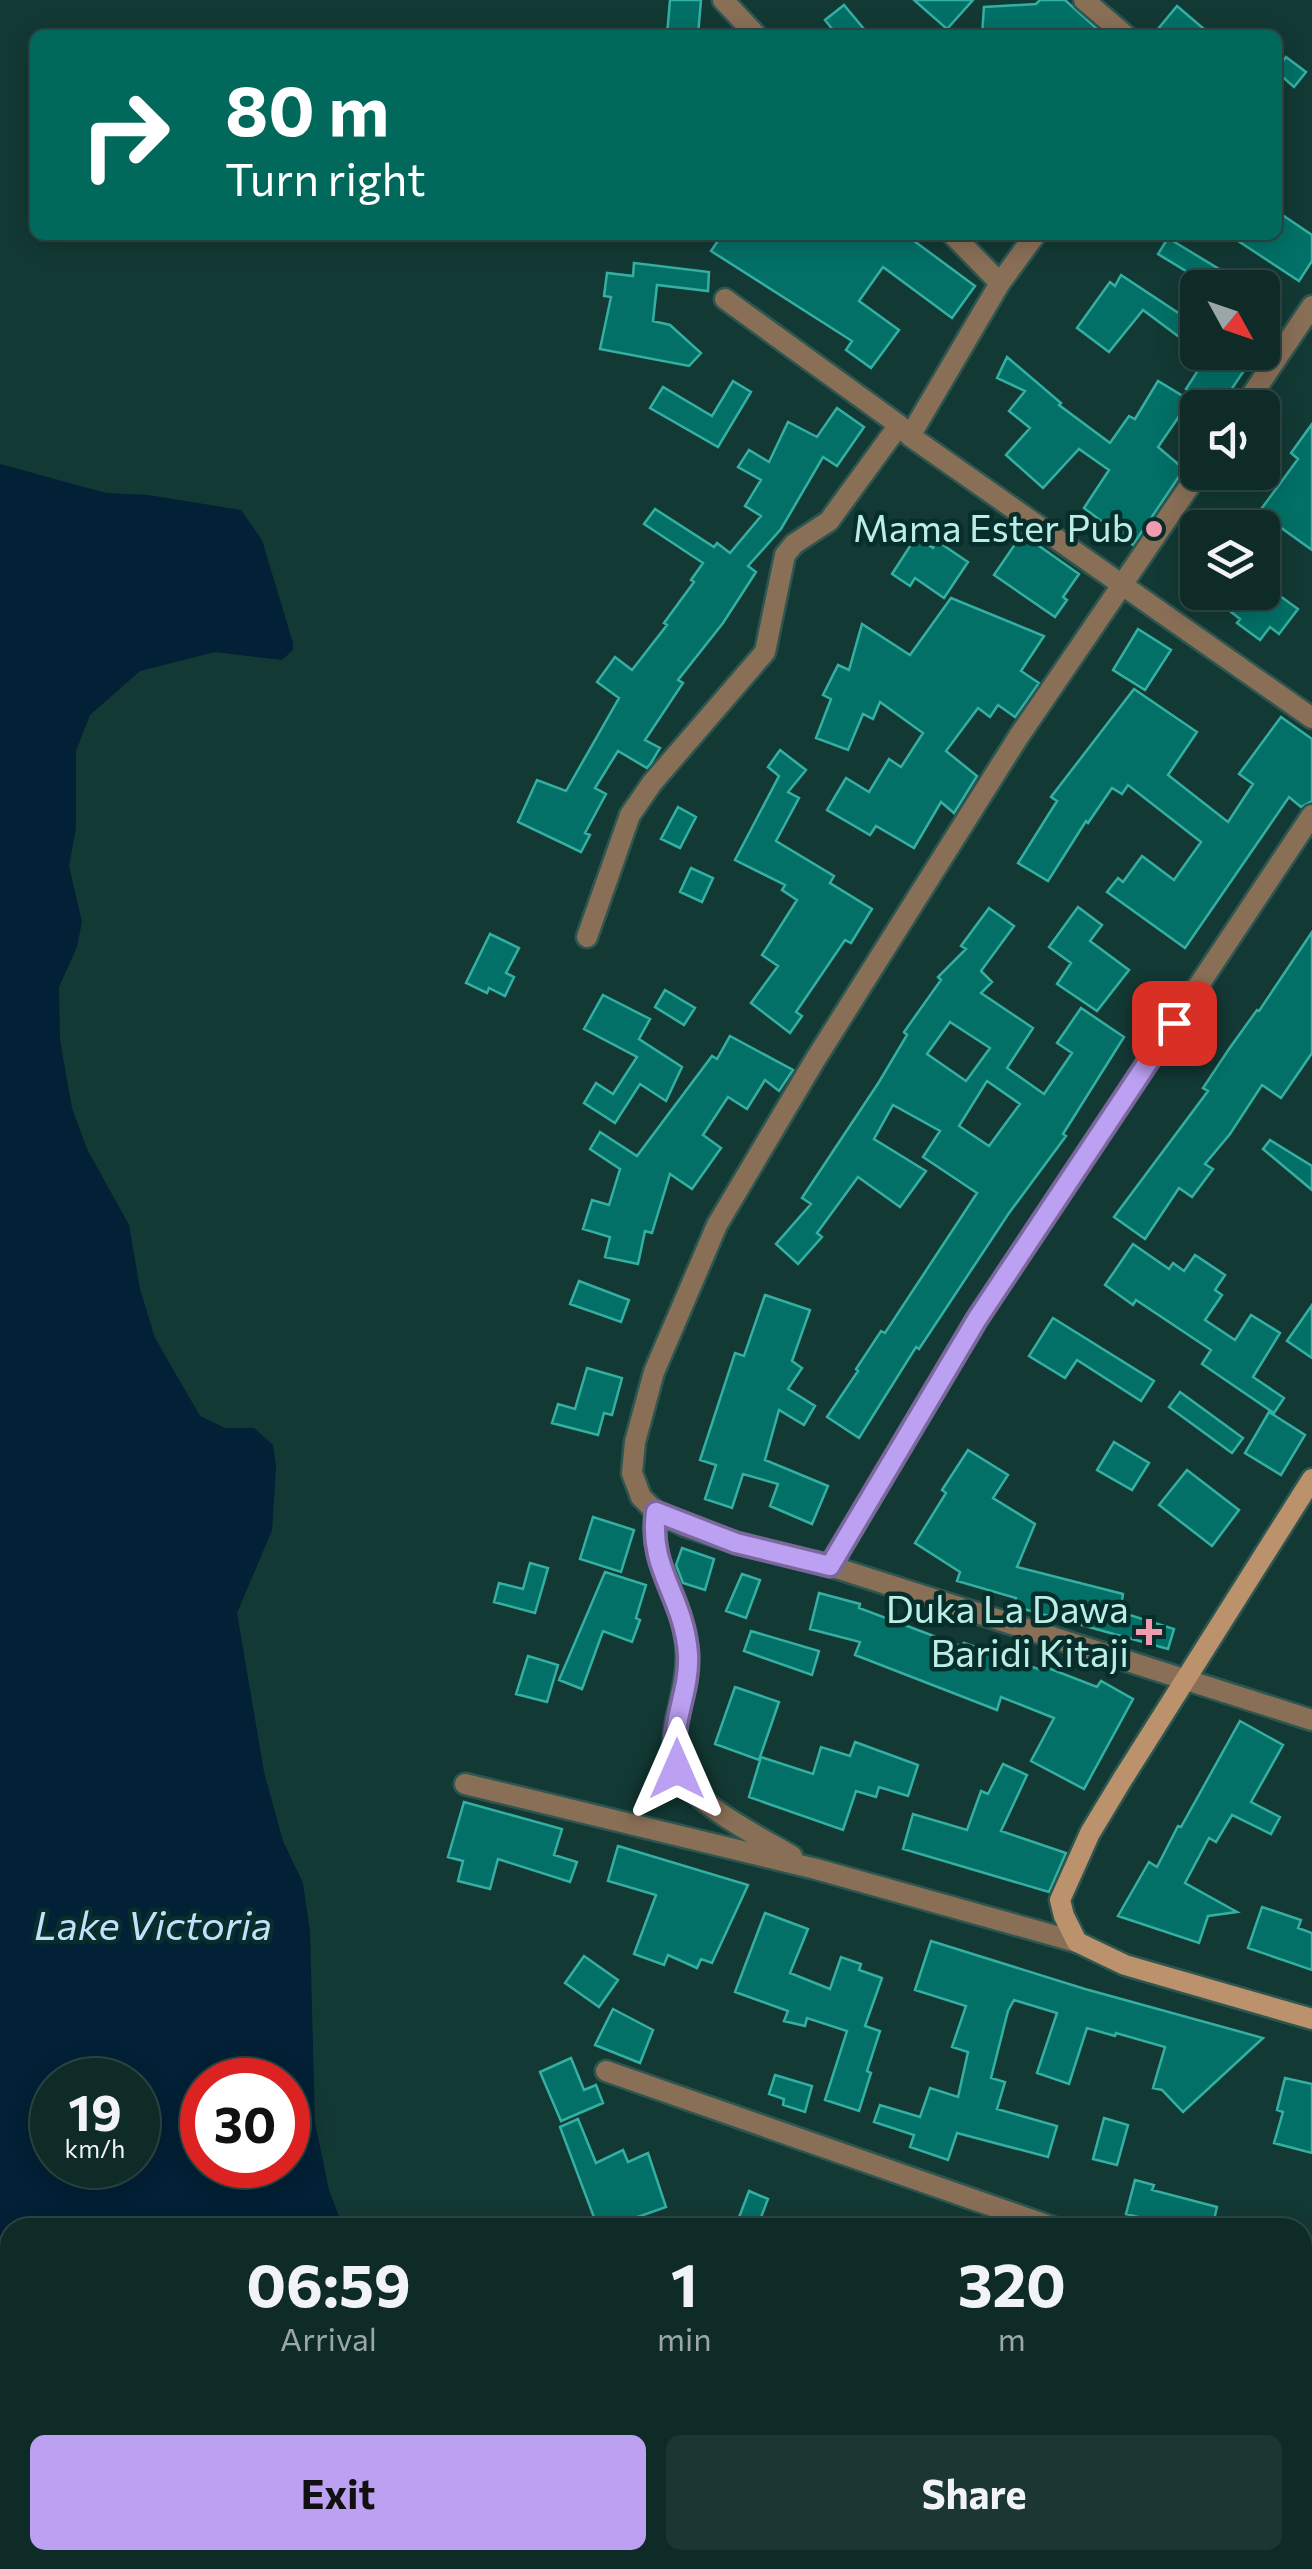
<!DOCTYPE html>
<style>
:root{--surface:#0e2b27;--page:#1c3733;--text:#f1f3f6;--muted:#9ba7a7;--line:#2e4744;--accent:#bca0f2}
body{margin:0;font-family:Commissioner,sans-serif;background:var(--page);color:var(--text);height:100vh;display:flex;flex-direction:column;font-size:38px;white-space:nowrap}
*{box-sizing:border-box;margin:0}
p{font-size:32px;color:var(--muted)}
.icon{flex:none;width:55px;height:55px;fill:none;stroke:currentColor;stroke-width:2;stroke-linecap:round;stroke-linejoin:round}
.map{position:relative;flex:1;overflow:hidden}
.side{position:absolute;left:0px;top:2218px;width:1312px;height:352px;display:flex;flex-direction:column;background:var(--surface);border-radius:30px 30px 0 0;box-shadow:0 5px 25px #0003,0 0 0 2px var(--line)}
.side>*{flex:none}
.guide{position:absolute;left:30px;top:30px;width:1252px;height:210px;border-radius:15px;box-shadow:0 5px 25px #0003,0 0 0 2px var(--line);background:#00695c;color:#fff;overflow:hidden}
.needle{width:65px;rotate:130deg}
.buttons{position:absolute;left:1180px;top:270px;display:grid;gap:20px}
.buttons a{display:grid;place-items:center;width:100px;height:100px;border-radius:15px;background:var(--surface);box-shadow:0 5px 25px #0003,0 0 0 2px var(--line);font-size:50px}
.speed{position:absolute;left:30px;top:2058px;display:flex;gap:20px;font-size:50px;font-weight:700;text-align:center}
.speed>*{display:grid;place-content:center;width:130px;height:130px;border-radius:50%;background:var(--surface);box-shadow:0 5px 25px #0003,0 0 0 2px var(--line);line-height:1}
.speed small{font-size:25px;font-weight:400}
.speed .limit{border:15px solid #d22;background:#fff;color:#111}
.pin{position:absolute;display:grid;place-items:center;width:85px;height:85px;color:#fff;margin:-42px;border-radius:20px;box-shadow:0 5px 15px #0006}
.me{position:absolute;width:110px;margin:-55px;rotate:0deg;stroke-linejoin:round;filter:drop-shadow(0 0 8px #0008)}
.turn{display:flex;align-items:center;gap:35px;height:210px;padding:0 30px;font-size:45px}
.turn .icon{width:130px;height:130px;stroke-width:2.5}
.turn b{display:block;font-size:70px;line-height:85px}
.eta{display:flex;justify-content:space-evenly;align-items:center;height:170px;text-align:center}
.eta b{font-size:60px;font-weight:700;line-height:70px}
.cta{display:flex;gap:20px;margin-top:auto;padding:20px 30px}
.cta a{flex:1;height:115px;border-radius:15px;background:var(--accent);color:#111;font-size:40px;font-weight:700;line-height:115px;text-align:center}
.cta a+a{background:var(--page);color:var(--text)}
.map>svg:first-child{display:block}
.water{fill:#022036;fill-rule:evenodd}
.building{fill:#027066;stroke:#34b0a2;stroke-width:2.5;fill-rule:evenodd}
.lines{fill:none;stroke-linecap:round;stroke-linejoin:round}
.street-casing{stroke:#2e5650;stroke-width:25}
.secondary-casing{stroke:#2e5650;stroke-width:25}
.street{stroke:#8a6f57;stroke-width:20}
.secondary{stroke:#bb926b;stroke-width:20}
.route-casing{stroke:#7a689d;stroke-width:25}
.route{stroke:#bca0f2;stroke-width:18}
.poi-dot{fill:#f29aaf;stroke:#072e2a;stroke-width:4}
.labels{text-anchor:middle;stroke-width:9;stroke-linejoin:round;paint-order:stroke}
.poi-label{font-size:38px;fill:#bbeee6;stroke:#072e2a;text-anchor:end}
.water-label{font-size:40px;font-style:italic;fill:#c2e1fc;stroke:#072e2a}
</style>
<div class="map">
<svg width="1312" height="2569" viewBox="0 0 1312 2569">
<rect width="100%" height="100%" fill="#133934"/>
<path class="water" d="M 0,464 L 106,493 L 148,495 L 241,510 L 262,540 L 293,643 L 293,650 L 282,660 L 215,652 L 140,671 L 90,715 L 76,751 L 76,828 L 69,866 L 82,922 L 77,947 L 59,987 L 60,1040 L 72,1108 L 87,1149 L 129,1225 L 140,1289 L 155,1338 L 200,1416 L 225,1428 L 254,1428 L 273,1445 L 276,1467 L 272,1530 L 237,1613 L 264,1772 L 283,1841 L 303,1883 L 310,1931 L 315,2123 L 329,2190 L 343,2227 L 10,2228 L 10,2560 L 350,2560 L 352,2569 L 0,2569 ZM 52,2080 L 138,2080 L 138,2165 L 52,2165 ZM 202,2080 L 288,2080 L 288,2165 L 202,2165 Z"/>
<path class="building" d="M 670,0 L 701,0 L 698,35 L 667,35 Z
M 914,0 L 973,0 L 947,29 Z
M 1040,0 L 1065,0 L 1104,35 L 982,35 L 984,7 L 1036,4 Z
M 844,5 L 869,35 L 837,35 L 825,20 Z
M 1177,6 L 1211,35 L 1153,35 Z
M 1286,57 L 1306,72 L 1294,87 L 1278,73 L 1278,68 Z
M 1278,212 L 1312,235 L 1312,261 L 1299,281 L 1229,235 L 1278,235 Z
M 722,235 L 906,235 L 975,286 L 952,318 L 883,267 L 859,301 L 899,330 L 871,368 L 846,350 L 852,341 L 711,251 Z
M 1168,238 L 1219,269 L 1209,285 L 1158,254 Z
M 634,263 L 709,272 L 708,291 L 657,285 L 653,321 L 670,325 L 701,353 L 689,366 L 600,349 L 611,297 L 604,296 L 607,273 L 633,276 Z
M 1121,275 L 1198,326 L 1198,351 L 1143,310 L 1109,352 L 1077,328 L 1110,282 L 1115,286 Z
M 1210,352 L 1249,352 L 1238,368 L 1243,372 L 1219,408 L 1213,408 L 1186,389 Z
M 1007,357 L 1061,403 L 1059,405 L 1110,443 L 1129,416 L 1135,419 L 1158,381 L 1196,404 L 1187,419 L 1180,415 L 1158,447 L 1184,469 L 1133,545 L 1084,508 L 1109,470 L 1079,449 L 1043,488 L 1006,455 L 1030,428 L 1009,411 L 1025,391 L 997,378 Z
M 733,381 L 751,392 L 718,447 L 650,408 L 663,387 L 712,416 Z
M 837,408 L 864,427 L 837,466 L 823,457 L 781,529 L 748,566 L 756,572 L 723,623 L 678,680 L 683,683 L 645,740 L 660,748 L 651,763 L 647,768 L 618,751 L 595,788 L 606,794 L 585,833 L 590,835 L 581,852 L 518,822 L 537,780 L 566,791 L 619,698 L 597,682 L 615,657 L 632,670 L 667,625 L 664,623 L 694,582 L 691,580 L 703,563 L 644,524 L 655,509 L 714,547 L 717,543 L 730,553 L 761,516 L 745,506 L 761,480 L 738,467 L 749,450 L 769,462 L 788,422 L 817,437 Z
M 1312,424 L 1312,550 L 1259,512 L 1298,459 L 1291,453 Z
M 1022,534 L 1079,574 L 1063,597 L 1067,600 L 1055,617 L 994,575 Z
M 916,537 L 933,548 L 937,541 L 968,562 L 944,598 L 915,578 L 910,586 L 892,574 Z
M 1262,583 L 1298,609 L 1279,634 L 1270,627 L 1260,640 L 1237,623 L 1240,619 L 1226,608 L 1237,592 L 1262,592 Z
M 951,598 L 1044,636 L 1021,671 L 1039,683 L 1015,717 L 998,705 L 990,717 L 978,708 L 946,751 L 977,776 L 954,813 L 941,802 L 914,848 L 876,826 L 870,835 L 827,810 L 846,778 L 869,792 L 889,759 L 901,767 L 923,733 L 880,702 L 873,719 L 863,714 L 848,750 L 816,738 L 831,699 L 823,695 L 838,665 L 849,670 L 862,624 L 910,655 Z
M 1138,629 L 1171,650 L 1145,690 L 1113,670 Z
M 1134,689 L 1197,732 L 1168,775 L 1228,822 L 1253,784 L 1239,774 L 1281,717 L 1312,739 L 1312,801 L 1301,807 L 1289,797 L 1185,948 L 1107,892 L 1118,878 L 1123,882 L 1142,856 L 1174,880 L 1201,842 L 1128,785 L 1122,794 L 1112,788 L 1088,823 L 1086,821 L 1048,881 L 1018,863 L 1057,801 L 1051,797 Z
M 780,750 L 806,770 L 788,792 L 799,798 L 776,841 L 834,876 L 830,883 L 872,909 L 851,943 L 845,940 L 796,1012 L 802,1016 L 790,1033 L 751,1003 L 778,966 L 762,955 L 797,900 L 782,890 L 785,885 L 735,860 L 779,776 L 768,767 Z
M 678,807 L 696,817 L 680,848 L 661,839 Z
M 691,868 L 713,878 L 702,902 L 680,892 Z
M 1078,907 L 1102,925 L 1090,941 L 1129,970 L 1097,1011 L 1057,984 L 1071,963 L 1049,947 Z
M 989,908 L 1014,926 L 981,971 L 992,982 L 981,993 L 1033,1028 L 1007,1068 L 1044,1094 L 1072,1053 L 1057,1043 L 1081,1008 L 1124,1037 L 1063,1134 L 1066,1136 L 1009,1213 L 919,1349 L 916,1347 L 859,1438 L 827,1417 L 858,1371 L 856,1369 L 881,1331 L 885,1333 L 977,1193 L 923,1157 L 940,1131 L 893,1105 L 874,1139 L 926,1171 L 900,1207 L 858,1177 L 817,1233 L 822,1237 L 798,1264 L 776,1244 L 811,1204 L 802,1198 L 879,1082 L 907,1035 L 904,1032 L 941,980 L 938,977 L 966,949 L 961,946 ZM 950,1022 L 990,1048 L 966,1081 L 927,1054 ZM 987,1081 L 1020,1104 L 989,1146 L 959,1126 Z
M 1312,932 L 1312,1053 L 1281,1098 L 1262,1085 L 1230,1134 L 1205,1164 L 1213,1169 L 1192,1197 L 1179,1188 L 1145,1239 L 1114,1217 L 1208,1091 L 1203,1088 L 1229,1049 L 1257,1010 L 1259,1011 Z
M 490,934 L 519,948 L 506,973 L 514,977 L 505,996 L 489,988 L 487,993 L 466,983 Z
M 665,990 L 695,1008 L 684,1025 L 655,1007 Z
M 1165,991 L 1174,998 L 1152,1031 L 1140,1021 Z
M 603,995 L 650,1019 L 639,1039 L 682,1067 L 666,1101 L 640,1084 L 615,1123 L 584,1103 L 596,1083 L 613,1094 L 637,1057 L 584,1029 Z
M 730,1036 L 793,1070 L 779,1091 L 765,1080 L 747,1109 L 728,1097 L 703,1135 L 721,1148 L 692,1189 L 670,1174 L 652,1233 L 645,1231 L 638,1264 L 605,1257 L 610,1237 L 583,1229 L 592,1200 L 609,1205 L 620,1169 L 590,1149 L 600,1132 L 637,1156 L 712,1056 L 717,1059 Z
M 1270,1140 L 1312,1166 L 1312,1190 L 1263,1149 Z
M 1133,1244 L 1169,1269 L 1173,1263 L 1184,1271 L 1195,1255 L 1225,1275 L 1215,1290 L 1222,1295 L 1205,1320 L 1235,1340 L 1251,1315 L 1280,1333 L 1253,1377 L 1284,1398 L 1274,1413 L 1202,1364 L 1211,1350 L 1136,1300 L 1133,1305 L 1105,1285 Z
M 579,1281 L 629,1300 L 621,1322 L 570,1304 Z
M 765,1295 L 810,1310 L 792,1361 L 802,1368 L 788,1389 L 815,1406 L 804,1425 L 779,1410 L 765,1460 L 828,1486 L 812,1524 L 770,1506 L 778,1484 L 743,1474 L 732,1508 L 705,1499 L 716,1465 L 700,1460 L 735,1353 L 744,1356 Z
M 1312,1305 L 1312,1358 L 1287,1341 Z
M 1053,1318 L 1154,1381 L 1141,1401 L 1077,1360 L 1065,1378 L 1029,1356 Z
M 587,1368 L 622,1378 L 612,1415 L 604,1413 L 598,1435 L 552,1423 L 558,1404 L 575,1409 Z
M 1180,1392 L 1243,1438 L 1232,1453 L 1169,1407 Z
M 1269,1412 L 1305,1435 L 1281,1475 L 1245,1453 Z
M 1114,1442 L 1149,1463 L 1132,1490 L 1097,1470 Z
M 968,1450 L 1008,1475 L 993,1498 L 1035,1524 L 1017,1567 L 1123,1594 L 1120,1612 L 1174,1629 L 1168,1649 L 1013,1606 L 1016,1598 L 957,1581 L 960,1572 L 915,1543 L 946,1493 L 942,1490 Z
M 1187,1470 L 1239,1510 L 1212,1546 L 1159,1505 Z
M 593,1517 L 634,1530 L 621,1572 L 580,1559 Z
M 682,1548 L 714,1559 L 705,1590 L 683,1583 L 676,1565 Z
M 530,1563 L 548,1568 L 535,1613 L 494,1602 L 499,1583 L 523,1589 Z
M 605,1572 L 646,1585 L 636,1618 L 640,1620 L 632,1642 L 603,1631 L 582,1689 L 559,1680 Z
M 742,1574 L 760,1580 L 746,1618 L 726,1611 Z
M 819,1593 L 860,1604 L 859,1608 L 963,1647 L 964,1643 L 1041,1670 L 1043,1666 L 1097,1687 L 1101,1681 L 1133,1699 L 1084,1789 L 1031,1761 L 1054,1718 L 1001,1697 L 997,1710 L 855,1655 L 860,1642 L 810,1629 Z
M 751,1631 L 819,1651 L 812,1675 L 744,1651 Z
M 528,1656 L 558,1665 L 547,1702 L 516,1694 Z
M 735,1687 L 779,1702 L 759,1760 L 715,1744 Z
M 1240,1721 L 1283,1745 L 1251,1802 L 1280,1817 L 1271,1834 L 1232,1815 L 1216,1842 L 1209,1838 L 1185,1883 L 1237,1912 L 1208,1916 L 1199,1943 L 1118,1916 L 1149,1862 L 1157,1867 L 1178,1826 L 1181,1827 Z
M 855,1742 L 918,1765 L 908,1796 L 879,1787 L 876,1797 L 856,1791 L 843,1830 L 749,1797 L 761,1757 L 813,1774 L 821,1747 L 850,1756 Z
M 1003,1764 L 1027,1775 L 1001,1831 L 1066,1853 L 1049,1892 L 903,1849 L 913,1814 L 967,1830 L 981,1791 L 988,1794 Z
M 464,1802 L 562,1829 L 554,1855 L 577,1862 L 570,1882 L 498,1859 L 490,1889 L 458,1881 L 463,1861 L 448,1857 Z
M 618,1846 L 748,1885 L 712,1963 L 701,1959 L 697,1968 L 668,1955 L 664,1965 L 634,1954 L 656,1895 L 608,1881 Z
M 1262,1907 L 1301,1920 L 1298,1928 L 1312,1933 L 1312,1970 L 1248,1948 Z
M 765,1913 L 808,1929 L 790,1973 L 830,1989 L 841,1957 L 861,1964 L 859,1970 L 882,1978 L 865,2026 L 880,2031 L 867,2071 L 871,2073 L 859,2111 L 825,2100 L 847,2031 L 807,2018 L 805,2026 L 784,2021 L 788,2011 L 735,1992 Z
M 931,1941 L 1085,1989 L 1263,2038 L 1183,2112 L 1162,2090 L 1153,2088 L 1165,2047 L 1116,2033 L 1115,2036 L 1087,2028 L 1069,2084 L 1037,2073 L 1057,2013 L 1014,2000 L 1008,2011 L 991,2078 L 1005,2082 L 997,2109 L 1057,2126 L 1048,2157 L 957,2133 L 948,2160 L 910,2147 L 914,2135 L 874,2122 L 880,2105 L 920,2117 L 930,2088 L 958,2097 L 968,2052 L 952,2047 L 966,2006 L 915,1990 Z
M 584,1956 L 618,1980 L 599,2007 L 565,1983 Z
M 613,2009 L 653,2030 L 640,2063 L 595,2045 Z
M 571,2058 L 584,2090 L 596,2085 L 603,2103 L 561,2121 L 540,2072 Z
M 775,2075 L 812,2086 L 805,2112 L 783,2105 L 784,2099 L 769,2094 Z
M 1285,2078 L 1312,2084 L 1312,2153 L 1274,2143 L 1283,2112 L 1277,2110 Z
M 1104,2118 L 1128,2125 L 1117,2165 L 1093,2159 Z
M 578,2119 L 596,2163 L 623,2150 L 628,2162 L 648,2153 L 666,2207 L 629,2220 L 632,2228 L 598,2228 L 560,2127 Z
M 1135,2180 L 1154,2185 L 1152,2190 L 1217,2207 L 1212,2228 L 1184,2228 L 1126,2214 Z
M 749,2191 L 768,2199 L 757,2228 L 735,2228 Z"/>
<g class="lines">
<g class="street-casing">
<path id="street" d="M 723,0 L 756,35
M 1084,0 L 1125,35
M 953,235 L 1000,283
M 725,299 L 899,425 L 910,436 L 1312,718
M 1243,408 L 1312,306
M 910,436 L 1000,283 L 1035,235
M 1199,472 L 1019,736 L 815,1060 L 717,1225 L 654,1372 L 635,1442 L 632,1473 L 641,1497 L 656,1512 L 685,1526 L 737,1543 L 830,1566 L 1312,1720
M 587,937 L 630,815 L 652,783 L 765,652 L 785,555 L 794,544 L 829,521 L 899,425
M 656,1512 C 649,1564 674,1582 684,1630 C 691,1662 683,1690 676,1721 C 673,1737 672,1751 677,1767 C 689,1803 760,1837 792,1856
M 830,1566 L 977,1319 L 1312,815
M 465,1784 L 816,1869 L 1077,1942
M 606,2071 L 1055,2228
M 1302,2300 L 1312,2303
M 702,2560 L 710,2569
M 1289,2560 L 1312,2565"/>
</g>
<g class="secondary-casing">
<path id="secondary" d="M 1312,1479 L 1122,1780 L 1090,1833 L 1060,1900 L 1064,1916 L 1077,1942 L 1125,1965 L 1312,2019"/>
</g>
<use href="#street" class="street"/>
<use href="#secondary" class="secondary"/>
</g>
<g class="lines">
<g class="route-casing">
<path id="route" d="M 677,1769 C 668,1723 690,1696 688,1654 C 684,1596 648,1570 656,1512 L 736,1543 L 830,1566 L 977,1319 L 1174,1023"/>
</g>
<use href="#route" class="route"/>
</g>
<g class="poi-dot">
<circle cx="1154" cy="529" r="10"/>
<path d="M1144 1617h10v10h10v10h-10v10h-10v-10h-10v-10h10z"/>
</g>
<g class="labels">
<g class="poi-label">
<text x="1134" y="542">Mama Ester Pub</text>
<text x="1129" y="1623">Duka La Dawa<tspan x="1129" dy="44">Baridi Kitaji</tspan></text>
</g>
<g class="water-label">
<text x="153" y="1940">Lake Victoria</text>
</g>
</g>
</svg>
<div class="buttons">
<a><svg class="needle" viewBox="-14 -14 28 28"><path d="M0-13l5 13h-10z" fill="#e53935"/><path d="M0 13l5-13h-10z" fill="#9ba7a7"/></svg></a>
<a><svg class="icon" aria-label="sound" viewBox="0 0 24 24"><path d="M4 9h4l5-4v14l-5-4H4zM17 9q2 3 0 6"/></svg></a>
<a><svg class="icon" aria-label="layers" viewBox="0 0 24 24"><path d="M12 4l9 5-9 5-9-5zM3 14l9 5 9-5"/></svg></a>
</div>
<div class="speed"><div>19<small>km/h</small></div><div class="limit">30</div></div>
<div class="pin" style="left:1174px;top:1023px;background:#d93025"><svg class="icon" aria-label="arrive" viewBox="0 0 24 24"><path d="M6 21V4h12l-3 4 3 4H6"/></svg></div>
<svg class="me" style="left:677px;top:1769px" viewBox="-20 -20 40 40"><path d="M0-17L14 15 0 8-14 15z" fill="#bca0f2" stroke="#fff" stroke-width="4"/></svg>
<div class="guide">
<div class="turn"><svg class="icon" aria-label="right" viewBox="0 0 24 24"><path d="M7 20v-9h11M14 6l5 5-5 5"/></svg><div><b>80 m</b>Turn right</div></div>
</div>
<section class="side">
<div class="eta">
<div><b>06:59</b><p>Arrival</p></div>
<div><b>1</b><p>min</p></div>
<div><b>320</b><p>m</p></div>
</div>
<div class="cta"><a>Exit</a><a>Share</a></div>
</section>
</div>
